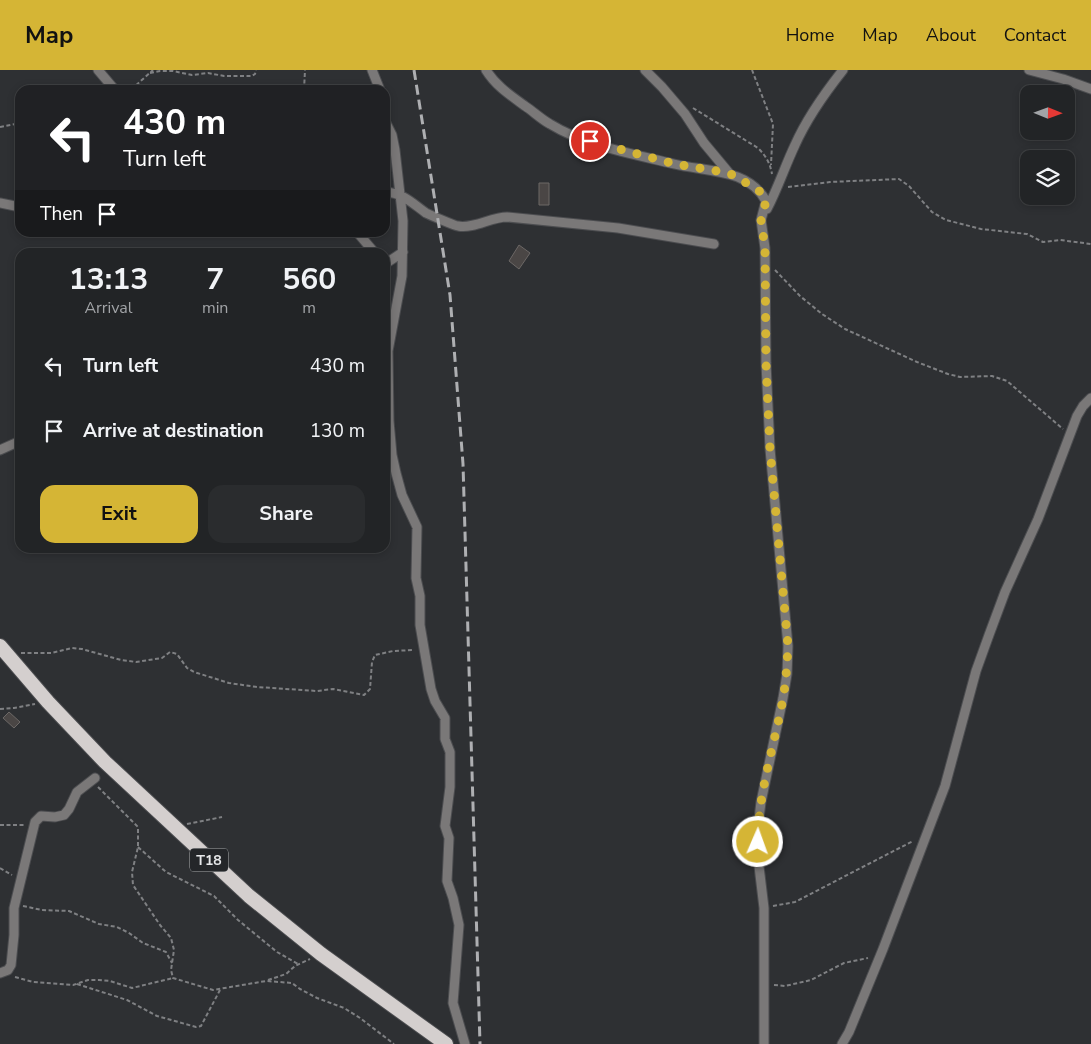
<!DOCTYPE html>
<style>
:root{--surface:#222426;--page:#2a2c2e;--text:#f1f3f6;--muted:#a2a4a7;--line:#3f4143;--accent:#d5b535}
body{margin:0;font-family:"Nunito Sans",sans-serif;background:var(--page);color:var(--text);height:100vh;display:flex;flex-direction:column;font-size:19px;white-space:nowrap}
*{box-sizing:border-box;margin:0}
p{font-size:16px;color:var(--muted)}
.icon{flex:none;width:28px;height:28px;fill:none;stroke:currentColor;stroke-width:2;stroke-linecap:round;stroke-linejoin:round}
.map{position:relative;flex:1;overflow:hidden}
.details{position:absolute;left:15px;top:178px;width:375px;height:305px;display:flex;flex-direction:column;background:var(--surface);border-radius:15px;box-shadow:0 2px 8px #0003,0 0 0 1px var(--line)}
.details>*{flex:none}
.banner{position:absolute;left:15px;top:15px;width:375px;height:152px;border-radius:15px;box-shadow:0 2px 8px #0003,0 0 0 1px var(--line);background:#202124;color:#fff;overflow:hidden}
.needle{width:32px;rotate:91deg}
.tools{position:absolute;left:1020px;top:15px;display:grid;gap:10px}
.tools a{display:grid;place-items:center;width:55px;height:55px;border-radius:10px;background:var(--surface);box-shadow:0 2px 8px #0003,0 0 0 1px var(--line);font-size:25px}
.pin{position:absolute;display:grid;place-items:center;width:42px;height:42px;color:#fff;margin:-21px;border:2px solid #fff;border-radius:50%;box-shadow:0 1px 5px #0007}
.me{position:absolute;width:55px;margin:-28px;rotate:2deg;stroke-linejoin:round;filter:drop-shadow(0 0 4px #0008)}
.turn{display:flex;align-items:center;gap:18px;height:105px;padding:0 25px;font-size:22px}
.turn .icon{width:65px;height:65px;stroke-width:2.5}
.turn b{display:block;font-size:35px;line-height:42px}
.then{display:flex;align-items:center;height:48px;padding:0 25px;background:#0003;gap:10px;font-size:19px}
.eta{display:flex;justify-content:space-evenly;align-items:center;height:85px;text-align:center}
.eta b{font-size:30px;font-weight:700;line-height:35px}
.primary-button{display:flex;gap:10px;margin-top:auto;padding:10px 25px}
.primary-button a{flex:1;height:58px;border-radius:15px;background:var(--accent);color:#111;font-size:20px;font-weight:700;line-height:58px;text-align:center}
.primary-button a+a{background:var(--page);color:var(--text)}
ul{padding:0;list-style:none}
li{display:flex;align-items:center;gap:15px;height:65px;padding:0 25px}
li div{flex:1}
li b{display:block;font-size:19px}
li em{font-style:normal}
header{display:flex;align-items:center;gap:30px;box-sizing:border-box;height:70px;padding:0 25px;background:var(--accent);color:#111}
header strong{font-size:24px}
nav{display:flex;gap:28px;margin-inline-start:auto;font-size:18px}
.map>svg:first-child{display:block}
.building{fill:#4a4645;stroke:#6c6866}
.lines{fill:none;stroke-linecap:round;stroke-linejoin:round}
.minor-casing{stroke:#4c4d50;stroke-width:11}
.trunk-casing{stroke:#4c4d50;stroke-width:16}
.path{stroke:#7f8083;stroke-width:2;stroke-dasharray:4 2.5;stroke-linecap:butt}
.minor{stroke:#7a7878;stroke-width:9}
.trunk{stroke:#d4cfce;stroke-width:14}
.rail{stroke:#aeafb2;stroke-width:3;stroke-dasharray:10 5;stroke-linecap:butt}
.route{stroke:#d5b535;stroke-width:9;stroke-dasharray:0 16.2}
.labels{text-anchor:middle;stroke-width:5;stroke-linejoin:round;paint-order:stroke}
.shield{fill:#242629;stroke:#acaeb0;stroke-width:1}
.shield-label{font-size:14px;font-weight:bold;fill:#e7e8ea}
</style>
<header>
<strong>Map</strong>
<nav><a>Home</a><a>Map</a><a>About</a><a>Contact</a></nav>
</header>
<div class="map">
<svg width="1091" height="974" viewBox="0 0 1091 974">
<rect width="100%" height="100%" fill="#2e3033"/>
<path class="building" d="M 539,113 L 549,113 L 549,135 L 539,135 Z
M 519,175 L 530,183 L 519,199 L 509,191 Z
M 9,642 L 20,652 L 14,658 L 3,648 Z"/>
<g class="lines">
<g class="minor-casing">
<path id="minor" d="M 98,0 L 115,20
M 372,0 L 380,20
M 486,0 C 496,16 510,25 525,36 C 534,42 541,49 550,54 C 586,76 633,84 674,94 C 706,102 748,98 766,131 L 761,150 L 765,178 L 766,293 L 770,379 L 788,576 L 787,604 L 783,628 L 761,732 L 758,756 L 758,788 L 764,838 L 764,974
M 645,0 L 662,17 L 685,44 L 704,73 L 729,103
M 1029,0 L 1063,9 L 1091,19
M 385,51 L 392,65 L 395,80 L 403,151 L 402,206 L 388,281 L 389,351 L 392,385 L 396,403 L 402,425 L 417,457 L 416,508 L 420,526 L 420,555 L 431,619 L 435,631 L 445,648 L 445,669 L 450,682 L 450,717 L 445,756 L 449,768 L 447,811 L 453,828 L 459,855 L 453,933 L 465,974
M 385,122 C 403,123 412,133 426,143 C 428,144 455,156 458,156 C 474,159 491,147 507,147 L 618,158 L 714,174
M 0,133 L 20,137
M 767,139 C 778,118 785,96 795,75 C 807,48 824,24 843,0
M 357,162 L 374,182
M 385,194 L 403,182
M 0,380 L 20,371
M 0,903 L 8,900 L 11,895 L 14,865 L 14,838 L 35,752 L 41,746 L 55,747 L 64,745 L 69,739 L 77,722 L 95,708
M 842,974 L 849,962 L 883,879 L 945,716 L 976,601 L 989,565 L 1005,522 L 1038,449 L 1077,346 L 1083,336 L 1091,328"/>
</g>
<g class="trunk-casing">
<path id="trunk" d="M 0,576 L 48,632 L 105,692 L 249,826 L 321,884 L 446,974"/>
</g>
<path class="path" d="M 752,0 L 773,54 L 771,95
M 150,3 L 160,1 L 173,1 L 192,5 L 208,3 L 224,6 L 252,6 L 255,4 L 256,0
M 124,19 L 134,17 L 153,0
M 304,20 L 305,0
M 693,38 L 758,78 C 766,86 770,93 772,104
M 0,57 L 20,53
M 788,117 L 830,112 L 899,109 L 909,116 L 932,142 L 946,150 L 981,159 L 1027,164 L 1043,172 L 1060,170 L 1091,174
M 775,200 L 800,226 L 822,244 L 845,259 L 917,292 L 948,304 L 960,307 L 992,306 L 1007,311 L 1063,359
M 21,583 L 51,583 L 72,578 L 82,579 L 121,590 L 136,592 L 162,588 L 170,582 L 177,584 L 187,598 L 194,602 L 229,613 L 257,617 L 317,621 L 333,619 L 364,625 L 370,619 L 372,592 L 375,585 L 393,581 L 414,580
M 0,639 L 14,638 L 35,634
M 98,717 L 138,757 L 138,777 L 132,802 L 133,815 L 160,855 L 171,868 L 174,880 L 171,900 L 173,908 L 213,920 L 266,911 L 292,913 L 300,919 L 317,928 L 344,938 L 360,948 L 394,974
M 187,754 L 222,747
M 0,755 L 25,755
M 138,777 L 166,802 L 214,826 L 238,850 L 277,882 L 298,894
M 0,798 L 12,805
M 23,836 L 42,840 L 69,841 L 99,854 L 117,857 L 129,863 L 143,873 L 166,882 L 172,893
M 773,836 L 795,832 L 913,771
M 15,907 L 33,912 L 73,915 L 88,910 L 99,910 L 110,911 L 132,918 L 173,908
M 268,910 L 286,904 L 295,896 L 310,889
M 77,914 L 127,930 L 157,946 L 196,957 L 201,956 L 220,920
M 774,915 L 785,916 L 811,910 L 844,893 L 868,888"/>
<use href="#minor" class="minor"/>
<use href="#trunk" class="trunk"/>
<path class="rail" d="M 414,0 L 450,225 L 463,394 L 480,974"/>
</g>
<g class="lines">
<path class="route" d="M 590,71 L 675,94 L 729,103 L 755,118 L 762,123 L 766,131 L 761,150 L 765,178 L 766,293 L 770,379 L 788,576 C 787,594 786,611 783,629 C 774,677 758,723 758,772"/>
</g>
<g class="labels">
<rect class="shield" x="190" y="778.5" width="38" height="23" rx="4"/>
<g class="shield-label">
<text x="209" y="795">T18</text>
</g>
</g>
</svg>
<div class="tools">
<a><svg class="needle" viewBox="-14 -14 28 28"><path d="M0-13l5 13h-10z" fill="#e53935"/><path d="M0 13l5-13h-10z" fill="#a2a4a7"/></svg></a>
<a><svg class="icon" aria-label="layers" viewBox="0 0 24 24"><path d="M12 4l9 5-9 5-9-5zM3 14l9 5 9-5"/></svg></a>
</div>
<div class="pin" style="left:590px;top:71px;background:#d93025"><svg class="icon" aria-label="arrive" viewBox="0 0 24 24"><path d="M6 21V4h12l-3 4 3 4H6"/></svg></div>
<svg class="me" style="left:758px;top:772px" viewBox="-20 -20 40 40"><circle r="17" fill="#d5b535" stroke="#fff" stroke-width="3"/><path d="M0-11L8 9 0 5-8 9z" fill="#fff"/></svg>
<div class="banner">
<div class="turn"><svg class="icon" aria-label="left" viewBox="0 0 24 24"><path d="M17 20v-9H6M10 6l-5 5 5 5"/></svg><div><b>430 m</b>Turn left</div></div>
<div class="then">Then<svg class="icon" aria-label="arrive" viewBox="0 0 24 24"><path d="M6 21V4h12l-3 4 3 4H6"/></svg></div>
</div>
<section class="details">
<div class="eta">
<div><b>13:13</b><p>Arrival</p></div>
<div><b>7</b><p>min</p></div>
<div><b>560</b><p>m</p></div>
</div>
<ul>
<li><svg class="icon" aria-label="left" viewBox="0 0 24 24"><path d="M17 20v-9H6M10 6l-5 5 5 5"/></svg><div><b>Turn left</b></div><em>430 m</em></li>
<li><svg class="icon" aria-label="arrive" viewBox="0 0 24 24"><path d="M6 21V4h12l-3 4 3 4H6"/></svg><div><b>Arrive at destination</b></div><em>130 m</em></li>
</ul>
<div class="primary-button"><a>Exit</a><a>Share</a></div>
</section>
</div>
